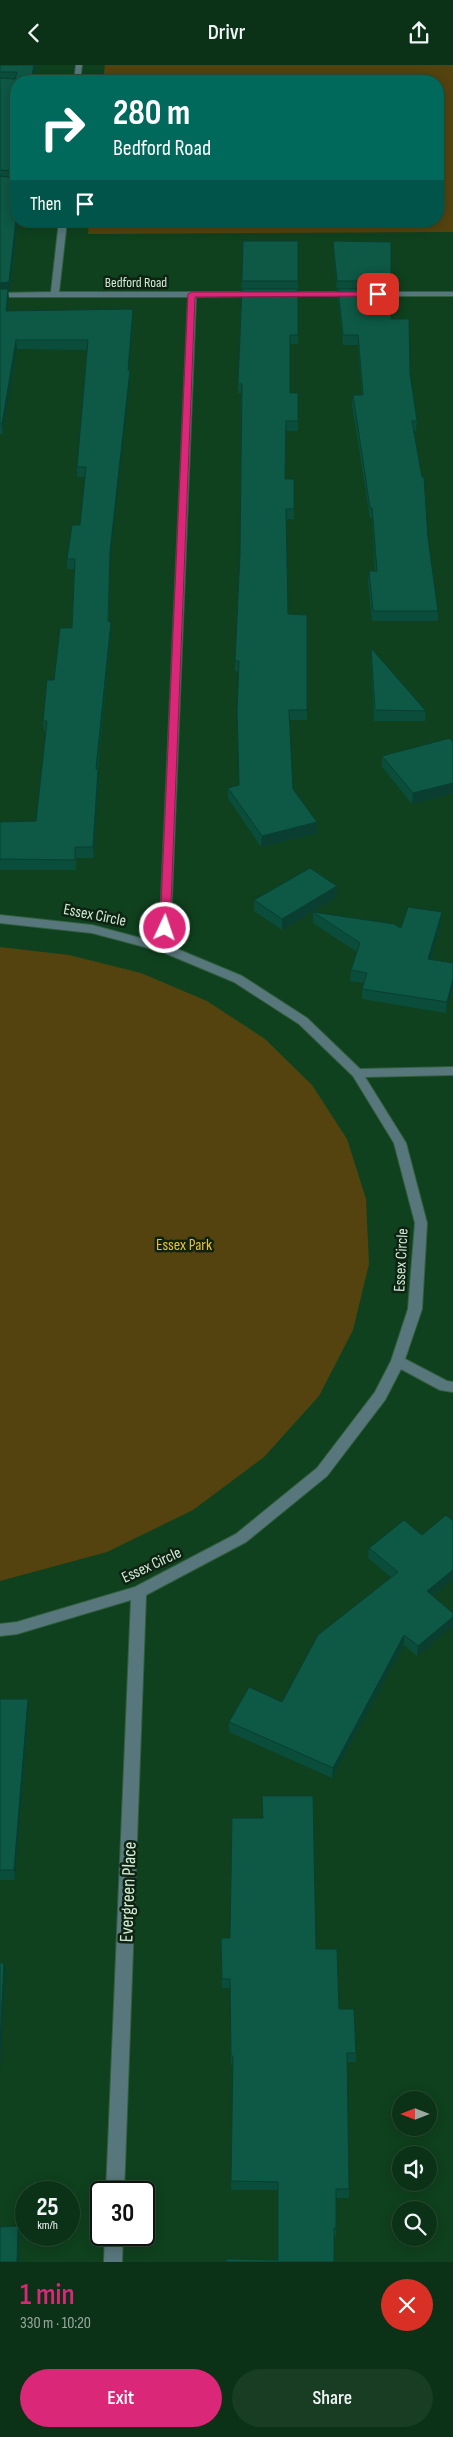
<!DOCTYPE html>
<meta charset="utf-8">
<style>
:root{--surface:#0b3116;--page:#193d23;--text:#f1f3f6;--muted:#9aa9a1;--line:#2b4c35;--accent:#db2777}
body{margin:0;font-family:"Sofia Sans Condensed",sans-serif;background:var(--page);color:var(--text);height:100vh;display:flex;flex-direction:column;font-size:19px;white-space:nowrap}
*{box-sizing:border-box;margin:0}
p{font-size:16px;color:var(--muted)}
.icon{flex:none;width:28px;height:28px;fill:none;stroke:currentColor;stroke-width:2;stroke-linecap:round;stroke-linejoin:round}
.map{position:relative;height:2197px;overflow:hidden}
.side{display:flex;flex-direction:column;background:var(--surface);flex:1}
.side>*{flex:none}
.top-card{position:absolute;left:10px;top:10px;width:434px;height:152px;border-radius:20px;box-shadow:0 2px 12px #0003,0 0 0 1px var(--line);background:#00695c;color:#fff;overflow:hidden}
.needle{width:32px;rotate:270deg}
.tools{position:absolute;left:392px;top:2026px;display:grid;gap:10px}
.tools a{display:grid;place-items:center;width:45px;height:45px;border-radius:50%;background:var(--surface);box-shadow:0 2px 12px #0003,0 0 0 1px var(--line);font-size:25px}
.speed{position:absolute;left:15px;top:2116px;display:flex;gap:10px;font-size:25px;font-weight:700;text-align:center}
.speed>*{display:grid;place-content:center;width:65px;height:65px;border-radius:50%;background:var(--surface);box-shadow:0 2px 12px #0003,0 0 0 1px var(--line);line-height:1}
.speed small{font-size:12px;font-weight:400}
.speed .limit{border:2px solid #111;border-radius:8px;background:#fff;color:#111}
.pin{position:absolute;display:grid;place-items:center;width:42px;height:42px;color:#fff;margin:-21px;border-radius:10px;box-shadow:0 2px 8px #0006}
.me{position:absolute;width:55px;margin:-28px;rotate:3deg;stroke-linejoin:round;filter:drop-shadow(0 0 4px #0008)}
.turn{display:flex;align-items:center;gap:18px;height:105px;padding:0 20px;font-size:22px}
.turn .icon{width:65px;height:65px;stroke-width:2.5}
.turn b{display:block;font-size:35px;line-height:42px}
.then{display:flex;align-items:center;height:48px;padding:0 20px;background:#0003;gap:10px;font-size:19px}
.round{display:grid;place-items:center;flex:none;width:52px;height:52px;border-radius:26px;background:var(--page)}
.head{display:flex;align-items:center;justify-content:space-between;height:85px;padding:0 20px}
h1{font-size:30px;font-weight:600;line-height:38px;color:var(--accent)}
.action{display:flex;gap:10px;margin-top:auto;padding:10px 20px}
.action a{flex:1;height:58px;border-radius:30px;background:var(--accent);color:#fff;font-size:20px;font-weight:600;line-height:58px;text-align:center}
.action a+a{background:var(--page);color:var(--text)}
header{display:flex;justify-content:space-between;align-items:center;height:65px;padding:0 20px;background:var(--surface);font-size:22px;font-weight:600}
.map>svg:first-child{display:block}
.green{fill:#54430f}
.lines{fill:none;stroke-linecap:round;stroke-linejoin:round}
.minor-casing{stroke:#32603f;stroke-width:2}
.minor{fill:#58777d;fill-rule:evenodd}
.wall{fill:#0b4d3b}
.shaded-wall{fill:#093e30}
.building{fill:#0d5945;stroke:#093e30}
.route{fill:#db2777;stroke:#8e194d}
.labels{text-anchor:middle;stroke-width:5;stroke-linejoin:round;paint-order:stroke}
.far-street-label{font-size:14px;fill:#d1ebd5;stroke:#0f2313}
.street-label{font-size:16px;fill:#d1ebd5;stroke:#0f2313}
.park-label{font-size:16px;fill:#f1c12a;stroke:#0f2313}
.near-street-label{font-size:19px;fill:#d1ebd5;stroke:#0f2313}
</style>
<header><svg class="icon" aria-label="back" viewBox="0 0 24 24"><path d="M15 5l-7 7 7 7"/></svg>Drivr<svg class="icon" aria-label="share" viewBox="0 0 24 24"><path d="M12 15V3M7 8l5-5 5 5M5 13v7h14v-7"/></svg></header>
<div class="map">
<svg width="453" height="2197" viewBox="0 0 453 2197">
<rect width="100%" height="100%" fill="#0f411e"/>
<path class="green" d="M 105,0 L 453,0 L 453,167 L 88,169 L 89,156 L 438,156 L 438,16 L 103,16 Z
M 0,882 L 69,890 L 141,908 L 207,936 L 265,974 L 312,1020 L 347,1074 L 366,1134 L 369,1199 L 353,1265 L 319,1331 L 264,1392 L 193,1445 L 107,1487 L 0,1516 Z"/>
<g class="lines">
<g class="minor-casing">
<path id="minor" d="M 76,0 L 82,0 L 80,16 L 74,16 Z
M 59,156 L 67,156 L 59,227 L 257,227 L 261,229 L 257,231 L 196,232 L 170,881 L 242,911 L 307,953 L 360,1004 L 453,1002 L 453,1010 L 365,1012 L 406,1078 L 427,1158 L 422,1244 L 405,1294 L 447,1316 L 453,1317 L 453,1327 L 440,1325 L 401,1304 L 385,1335 L 327,1411 L 246,1477 L 146,1530 L 124,2128 L 106,2128 L 131,1535 L 17,1569 L 0,1571 L 0,1559 L 17,1557 L 135,1522 L 236,1469 L 317,1403 L 375,1327 L 391,1296 L 408,1244 L 415,1158 L 394,1078 L 353,1011 L 299,959 L 234,917 L 160,886 L 92,868 L 0,858 L 0,850 L 92,860 L 159,878 L 188,232 L 0,232 L 0,228 L 51,227 Z
M 279,227 L 355,227 L 359,229 L 355,231 L 282,231 L 278,229 Z
M 372,227 L 453,227 L 453,231 L 372,231 Z
M 105,2170 L 123,2170 L 122,2197 L 104,2197 Z"/>
</g>
<use href="#minor" class="minor"/>
</g>
<path class="wall" d="M 0,0 L 36,0 L 33,16 L 16,16 L 16,156 L 21,156 L 21,157 L 18,157 L 10,226 L 8,226 L 9,234 L 7,246 L 133,253 L 129,305 L 130,305 L 130,315 L 110,497 L 109,556 L 111,557 L 111,567 L 98,704 L 99,714 L 94,793 L 76,793 L 76,805 L 0,805 L 0,757 L 36,756 L 46,666 L 44,666 L 43,656 L 54,615 L 72,563 L 74,504 L 67,504 L 67,494 L 80,460 L 85,412 L 77,412 L 77,402 L 87,285 L 17,284 L 3,369 L 0,369 Z
M 243,176 L 298,176 L 298,279 L 290,279 L 290,328 L 298,328 L 298,366 L 286,366 L 285,414 L 294,414 L 294,454 L 286,454 L 288,549 L 307,645 L 307,655 L 290,655 L 293,724 L 317,757 L 317,768 L 261,782 L 228,733 L 228,723 L 239,720 L 239,607 L 235,606 L 235,596 L 240,489 L 241,328 L 238,328 L 238,319 Z
M 333,176 L 391,216 L 391,254 L 410,309 L 417,356 L 416,366 L 414,366 L 438,546 L 438,556 L 372,556 L 368,516 L 369,506 L 375,506 L 372,453 L 370,453 L 352,340 L 353,330 L 362,330 L 358,280 L 343,280 L 338,233 L 338,225 L 337,225 L 333,185 Z
M 371,583 L 426,646 L 425,656 L 374,656 L 371,593 Z
M 453,677 L 453,728 L 412,739 L 382,702 L 382,691 Z
M 337,821 L 337,832 L 282,865 L 254,846 L 254,835 Z
M 313,847 L 401,863 L 441,858 L 431,894 L 453,898 L 446,948 L 362,934 L 362,924 L 364,918 L 350,916 L 351,905 L 357,887 L 313,858 Z
M 369,1483 L 453,1514 L 433,1531 L 417,1591 L 404,1580 L 332,1713 L 229,1667 L 229,1657 L 282,1637 L 391,1512 L 368,1493 Z
M 0,1634 L 29,1645 L 15,1815 L 0,1815 Z
M 221,1873 L 230,1873 L 316,1884 L 356,1988 L 356,1997 L 347,1997 L 349,2124 L 349,2133 L 336,2133 L 336,2171 L 334,2171 L 278,2195 L 278,2125 L 231,2125 L 233,2000 L 231,2000 L 230,1923 L 222,1923 Z"/>
<path class="shaded-wall" d="M 34,0 L 36,0 L 33,16 L 31,16 Z
M 16,156 L 18,156 L 18,157 L 10,226 L 8,226 L 9,234 L 6,256 L 0,228 L 0,218 Z
M 133,244 L 133,253 L 128,315 L 128,305 Z
M 16,275 L 17,284 L 3,369 L 2,359 Z
M 130,305 L 130,315 L 110,497 L 109,567 L 110,487 Z
M 111,557 L 111,567 L 96,714 L 96,704 Z
M 98,704 L 99,714 L 94,793 L 93,782 Z
M 453,718 L 453,728 L 412,739 L 413,728 Z
M 317,757 L 317,768 L 261,782 L 262,771 Z
M 337,821 L 337,832 L 282,865 L 282,854 Z
M 442,847 L 441,858 L 428,905 L 428,894 Z
M 453,914 L 453,921 L 446,948 L 447,937 Z
M 453,1505 L 453,1514 L 426,1536 L 427,1526 Z
M 453,1552 L 453,1561 L 417,1591 L 418,1581 Z
M 404,1570 L 404,1580 L 332,1713 L 333,1703 Z
M 28,1634 L 29,1645 L 15,1815 L 14,1805 Z
M 4,1898 L 6,1908 L 0,2013 L 0,1978 Z
M 18,2161 L 20,2170 L 19,2197 L 17,2197 Z"/>
<path class="building" d="M 0,0 L 34,0 L 31,16 L 16,16 L 16,106 L 0,105 L 0,13 L 15,14 L 17,7 L 0,7 Z
M 16,108 L 16,154 L 9,217 L 0,218 L 0,111 L 15,113 Z
M 243,176 L 298,176 L 298,216 L 242,216 Z
M 333,176 L 391,177 L 391,216 L 337,216 Z
M 0,224 L 8,224 L 6,246 L 133,244 L 128,305 L 130,305 L 110,487 L 108,556 L 111,557 L 96,704 L 98,704 L 93,782 L 75,782 L 75,795 L 0,794 L 0,757 L 36,756 L 47,656 L 43,656 L 47,615 L 54,615 L 60,563 L 72,563 L 75,494 L 67,494 L 72,460 L 80,460 L 86,402 L 77,402 L 88,275 L 16,275 L 2,359 L 0,359 Z
M 242,224 L 298,224 L 298,270 L 290,270 L 290,328 L 298,328 L 298,356 L 286,356 L 285,414 L 294,414 L 294,444 L 286,444 L 288,549 L 307,550 L 307,645 L 289,645 L 293,724 L 317,757 L 262,771 L 228,723 L 239,720 L 237,646 L 239,596 L 235,596 L 240,489 L 242,319 L 238,319 Z
M 338,224 L 391,224 L 391,254 L 409,254 L 410,309 L 417,356 L 412,356 L 422,412 L 424,412 L 428,473 L 438,546 L 373,546 L 369,506 L 377,506 L 372,443 L 370,443 L 353,330 L 363,330 L 358,270 L 343,270 Z
M 371,583 L 426,646 L 375,645 Z
M 450,673 L 453,677 L 453,718 L 413,728 L 382,691 Z
M 310,803 L 337,821 L 282,854 L 254,835 Z
M 408,842 L 442,847 L 428,894 L 453,898 L 453,914 L 447,937 L 362,924 L 367,908 L 351,905 L 360,878 L 313,847 L 394,859 L 401,863 Z
M 446,1450 L 453,1456 L 453,1505 L 427,1526 L 453,1548 L 453,1552 L 418,1581 L 404,1570 L 333,1703 L 229,1657 L 249,1622 L 282,1637 L 318,1570 L 398,1507 L 369,1483 L 404,1455 L 422,1470 Z
M 0,1634 L 28,1634 L 14,1805 L 0,1805 Z
M 262,1731 L 313,1731 L 316,1884 L 337,1884 L 339,1944 L 354,1944 L 356,1988 L 347,1988 L 349,2124 L 336,2124 L 336,2163 L 334,2163 L 334,2197 L 226,2197 L 226,2194 L 278,2195 L 278,2117 L 231,2116 L 233,1991 L 231,1991 L 230,1914 L 222,1914 L 221,1873 L 230,1873 L 232,1753 L 263,1753 Z
M 0,1898 L 4,1898 L 0,1978 Z
M 18,2161 L 17,2197 L 0,2197 L 0,2162 Z"/>
<path class="route" d="M 192,227 L 378,227 L 382,229 L 378,231 L 195,232 L 170,863 L 165,866 L 160,863 L 188,229 Z"/>
<g class="labels">
<g class="far-street-label">
<text x="136" y="222">Bedford Road</text>
</g>
<g class="street-label">
<text transform="translate(95 849) rotate(11)" y="6">Essex Circle</text>
<text transform="translate(400 1195) rotate(-87)" y="6">Essex Circle</text>
<text transform="translate(151 1499) rotate(-25)" y="6">Essex Circle</text>
</g>
<g class="park-label">
<text x="184" y="1185">Essex Park</text>
</g>
<g class="near-street-label">
<text transform="translate(127 1827) rotate(-88)" y="7">Evergreen Place</text>
</g>
</g>
</svg>
<div class="tools">
<a><svg class="needle" viewBox="-14 -14 28 28"><path d="M0-13l5 13h-10z" fill="#e53935"/><path d="M0 13l5-13h-10z" fill="#9aa9a1"/></svg></a>
<a><svg class="icon" aria-label="sound" viewBox="0 0 24 24"><path d="M4 9h4l5-4v14l-5-4H4zM17 9q2 3 0 6"/></svg></a>
<a><svg class="icon" aria-label="search" viewBox="0 0 24 24"><circle cx="10" cy="10" r="6"/><path d="M15 15l6 6"/></svg></a>
</div>
<div class="speed"><div>25<small>km/h</small></div><div class="limit">30</div></div>
<div class="pin" style="left:378px;top:229px;background:#d93025"><svg class="icon" aria-label="arrive" viewBox="0 0 24 24"><path d="M6 21V4h12l-3 4 3 4H6"/></svg></div>
<svg class="me" style="left:165px;top:863px" viewBox="-20 -20 40 40"><circle r="17" fill="#db2777" stroke="#fff" stroke-width="3"/><path d="M0-11L8 9 0 5-8 9z" fill="#fff"/></svg>
<div class="top-card">
<div class="turn"><svg class="icon" aria-label="right" viewBox="0 0 24 24"><path d="M7 20v-9h11M14 6l5 5-5 5"/></svg><div><b>280 m</b>Bedford Road</div></div>
<div class="then">Then<svg class="icon" aria-label="arrive" viewBox="0 0 24 24"><path d="M6 21V4h12l-3 4 3 4H6"/></svg></div>
</div>
</div>
<section class="side">
<div class="head"><div><h1>1 min</h1><p>330 m · 10:20</p></div><a class="round" style="background:#d93025;color:#fff"><svg class="icon" aria-label="close" viewBox="0 0 24 24"><path d="M6 6l12 12M18 6L6 18"/></svg></a></div>
<div class="action"><a>Exit</a><a>Share</a></div>
</section>
